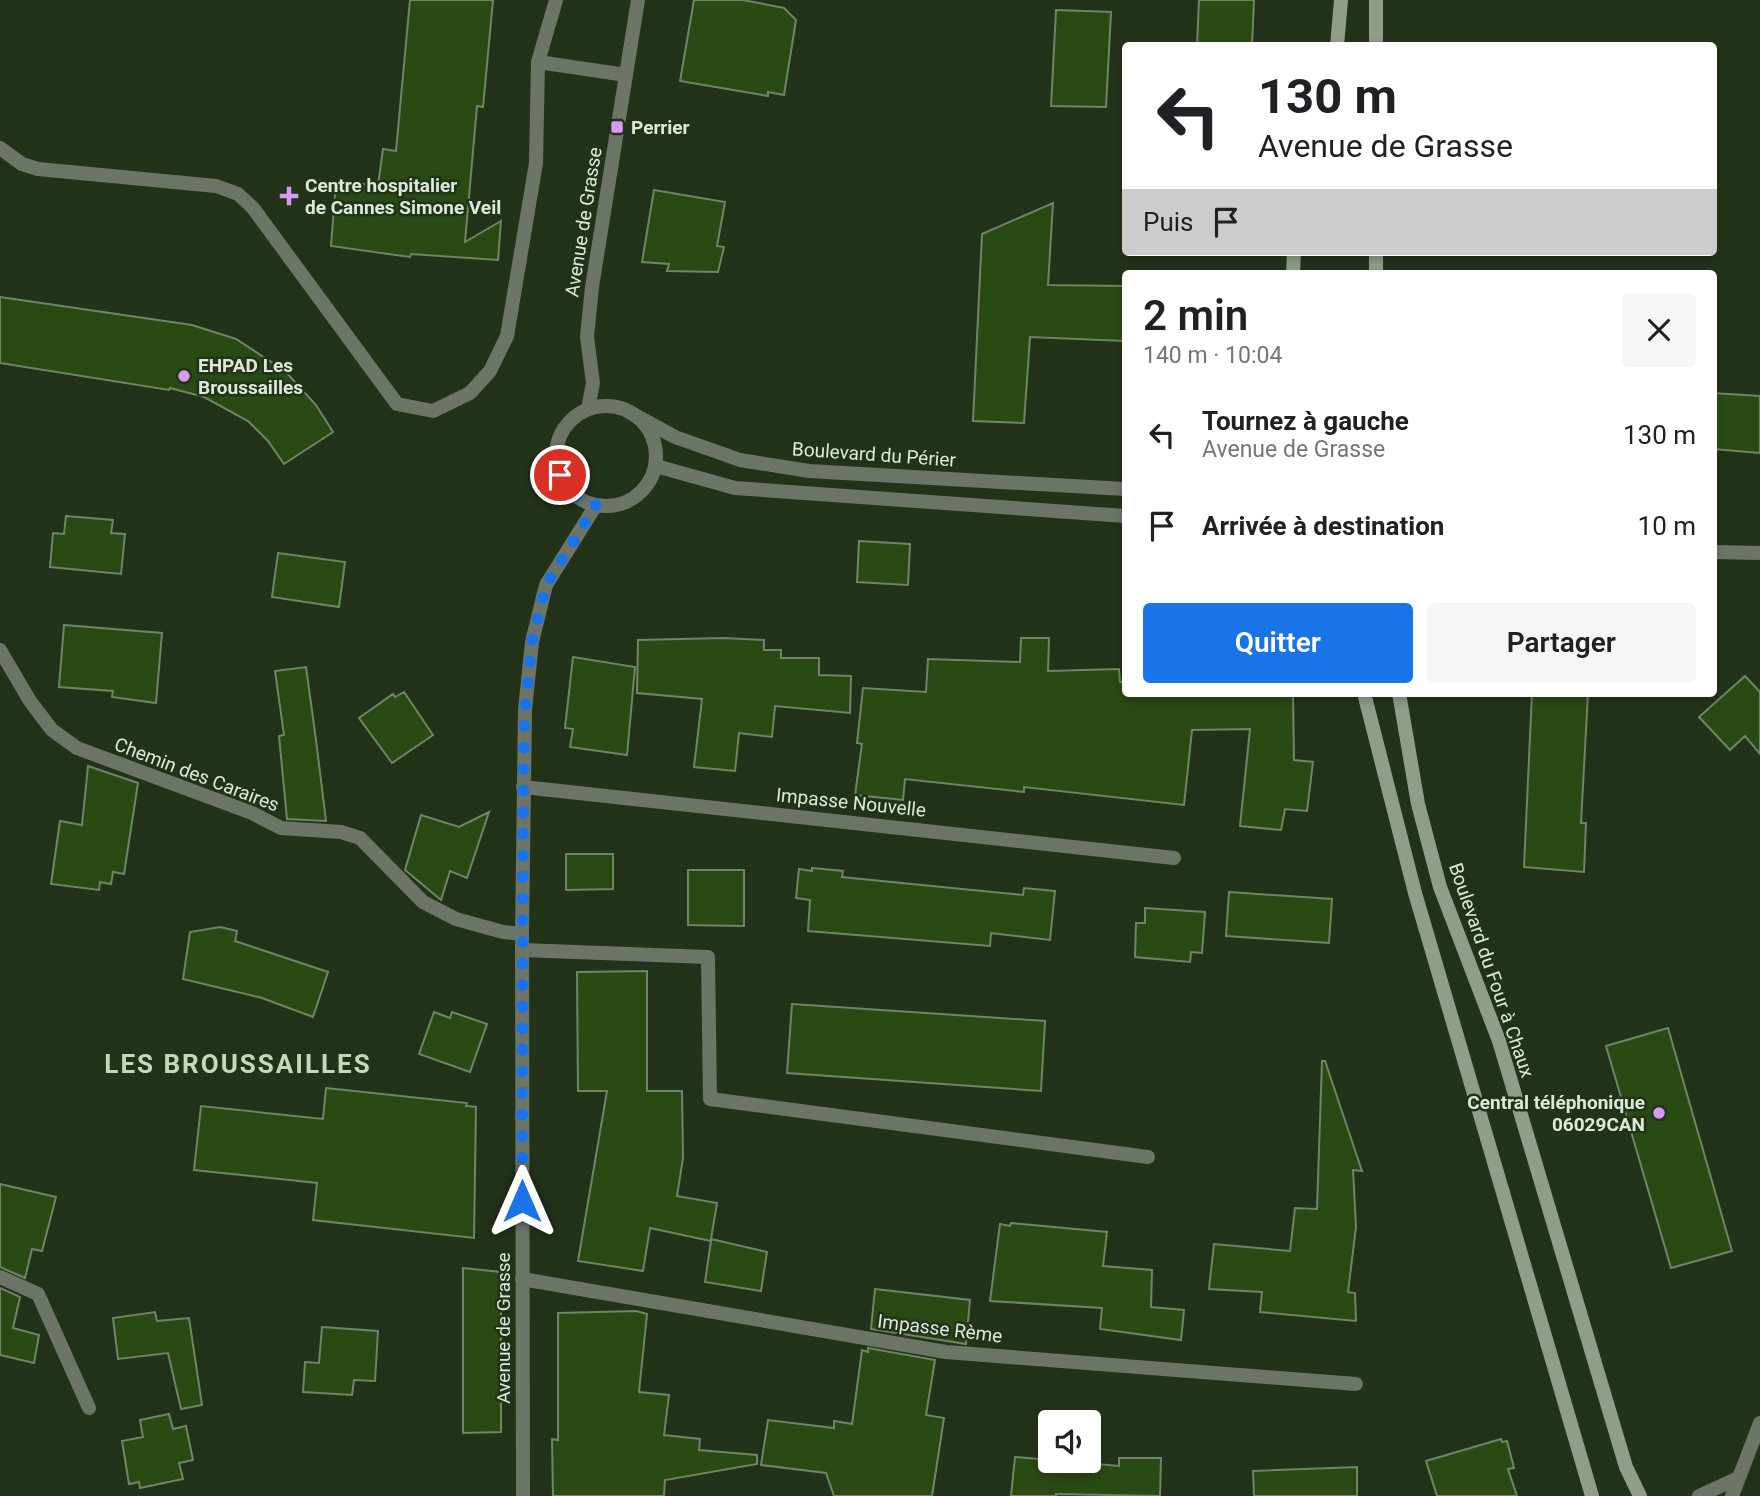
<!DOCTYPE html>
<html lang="fr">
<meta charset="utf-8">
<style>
:root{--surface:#fff;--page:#f6f6f6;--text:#202124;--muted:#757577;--accent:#1a73e8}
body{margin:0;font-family:Roboto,sans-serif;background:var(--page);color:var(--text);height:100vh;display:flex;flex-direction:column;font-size:26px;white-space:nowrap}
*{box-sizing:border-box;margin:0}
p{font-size:23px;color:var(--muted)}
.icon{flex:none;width:38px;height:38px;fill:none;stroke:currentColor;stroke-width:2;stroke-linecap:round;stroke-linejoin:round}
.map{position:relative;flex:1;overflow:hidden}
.side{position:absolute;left:1122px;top:270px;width:595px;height:427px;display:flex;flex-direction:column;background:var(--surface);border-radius:7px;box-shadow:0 4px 10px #0003}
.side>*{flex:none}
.hud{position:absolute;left:1122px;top:42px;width:595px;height:214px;border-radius:7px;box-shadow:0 4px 10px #0003;background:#fff;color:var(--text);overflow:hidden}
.controls{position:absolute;left:1038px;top:1410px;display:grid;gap:14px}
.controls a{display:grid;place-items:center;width:63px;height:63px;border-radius:7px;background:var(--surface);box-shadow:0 4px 10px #0003;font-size:35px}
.pin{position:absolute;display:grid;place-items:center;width:60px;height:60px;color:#fff;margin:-30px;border:4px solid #fff;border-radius:50%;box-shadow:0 2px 7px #0007}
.me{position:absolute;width:77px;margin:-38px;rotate:0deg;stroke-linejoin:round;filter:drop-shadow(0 0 5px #0008)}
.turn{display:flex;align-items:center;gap:24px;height:147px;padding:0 21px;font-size:32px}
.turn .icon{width:91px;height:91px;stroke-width:2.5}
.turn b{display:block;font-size:49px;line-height:60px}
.then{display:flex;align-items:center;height:66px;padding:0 21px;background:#0003;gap:14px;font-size:26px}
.round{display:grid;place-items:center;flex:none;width:74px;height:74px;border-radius:7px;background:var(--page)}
.headline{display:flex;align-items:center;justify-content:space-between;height:119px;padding:0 21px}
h1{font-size:42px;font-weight:600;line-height:52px}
.primary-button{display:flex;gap:14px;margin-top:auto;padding:14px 21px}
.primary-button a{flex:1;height:80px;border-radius:7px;background:var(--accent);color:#fff;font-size:28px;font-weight:600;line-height:80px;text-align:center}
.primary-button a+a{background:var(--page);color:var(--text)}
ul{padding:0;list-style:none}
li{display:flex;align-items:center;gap:21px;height:91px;padding:0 21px}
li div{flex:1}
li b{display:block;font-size:26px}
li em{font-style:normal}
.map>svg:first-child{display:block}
.building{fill:#2a4a13;stroke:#718467;stroke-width:2}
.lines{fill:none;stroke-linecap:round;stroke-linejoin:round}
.service{stroke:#6d7568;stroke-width:14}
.minor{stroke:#6d7568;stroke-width:14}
.tertiary{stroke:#6d7568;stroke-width:14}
.secondary{stroke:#909d89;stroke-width:14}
.route{stroke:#1a73e8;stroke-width:12;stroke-dasharray:0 21.6}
.poi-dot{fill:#d99af7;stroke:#23331a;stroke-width:2.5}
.labels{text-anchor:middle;stroke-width:5;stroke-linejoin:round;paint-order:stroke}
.poi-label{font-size:19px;font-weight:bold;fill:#dee9d9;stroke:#23331a;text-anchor:start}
.street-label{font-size:19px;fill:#dee9d9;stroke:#23331a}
.district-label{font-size:26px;font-weight:bold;letter-spacing:2px;fill:#c5d9ba;stroke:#23331a}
</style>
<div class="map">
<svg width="1760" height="1496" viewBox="0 0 1760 1496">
<rect width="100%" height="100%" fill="#23331a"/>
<path class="building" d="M 410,0 L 493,0 L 483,107 L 477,106 L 465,242 L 501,221 L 498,260 L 411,254 L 410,257 L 331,246 L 336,182 L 378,185 L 383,149 L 396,151 Z
M 694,0 L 743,0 L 784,8 L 796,20 L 784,95 L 768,92 L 768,96 L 680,81 Z
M 1199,0 L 1254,0 L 1252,46 L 1197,46 Z
M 1056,10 L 1111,12 L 1106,107 L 1051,106 Z
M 654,190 L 725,202 L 717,246 L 724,247 L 718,272 L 667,271 L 669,264 L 642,262 Z
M 1053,203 L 1048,285 L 1125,286 L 1125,341 L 1030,337 L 1024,423 L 973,421 L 982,234 Z
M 0,297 L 192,325 L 236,339 L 285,371 L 316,405 L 333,432 L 284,464 L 268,441 L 248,421 L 204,397 L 170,388 L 169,390 L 0,363 Z
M 1713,393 L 1760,396 L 1760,453 L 1713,449 Z
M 66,516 L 113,520 L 111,533 L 125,534 L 121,574 L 50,567 L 53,533 L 64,534 Z
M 859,541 L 910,544 L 908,585 L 857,582 Z
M 278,553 L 345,562 L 339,607 L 272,597 Z
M 64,625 L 162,633 L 156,703 L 112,697 L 113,691 L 59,687 Z
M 724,638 L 764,640 L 764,650 L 781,650 L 781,658 L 819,658 L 819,675 L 851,676 L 850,713 L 775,706 L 772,737 L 739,733 L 735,771 L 694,767 L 702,699 L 637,693 L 638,640 Z
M 1021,638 L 1049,638 L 1048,671 L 1119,669 L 1120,682 L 1125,682 L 1125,693 L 1293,693 L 1294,760 L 1313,762 L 1307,811 L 1285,809 L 1281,830 L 1240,826 L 1250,729 L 1192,730 L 1184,805 L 1024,787 L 1024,792 L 905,779 L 903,800 L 855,795 L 862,744 L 857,743 L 863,688 L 926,692 L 928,659 L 1020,662 Z
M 573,657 L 635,667 L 627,755 L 570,747 L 573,729 L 565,728 Z
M 306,667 L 316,740 L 326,821 L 287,819 L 279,736 L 284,735 L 275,671 Z
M 1745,676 L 1760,692 L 1760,754 L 1745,736 L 1730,750 L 1699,717 Z
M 404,692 L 433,735 L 392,763 L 359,718 L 393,694 L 395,697 Z
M 1532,693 L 1588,693 L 1581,823 L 1586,823 L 1584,872 L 1524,867 Z
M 88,766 L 138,783 L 124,874 L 113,872 L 111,884 L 100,882 L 99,890 L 51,884 L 60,821 L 82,825 Z
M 489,812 L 467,878 L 450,871 L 441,900 L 405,870 L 421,815 L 459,827 Z
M 566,854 L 613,854 L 613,889 L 566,890 Z
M 812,868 L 843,871 L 842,877 L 952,888 L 1023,895 L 1024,888 L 1055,891 L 1050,940 L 991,933 L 990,946 L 808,931 L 810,900 L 796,898 L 799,869 L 812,871 Z
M 688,870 L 744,870 L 744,926 L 688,925 Z
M 1229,892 L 1332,899 L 1329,943 L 1226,936 Z
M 1145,908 L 1205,912 L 1202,953 L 1191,952 L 1190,962 L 1135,957 L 1136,923 L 1145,923 Z
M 220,927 L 237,931 L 235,941 L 328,972 L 313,1017 L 262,998 L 183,979 L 190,932 Z
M 647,971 L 647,1091 L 682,1091 L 683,1158 L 677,1196 L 717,1203 L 711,1239 L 767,1252 L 761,1291 L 705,1282 L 711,1241 L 650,1228 L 643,1271 L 578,1261 L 607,1091 L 578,1091 L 577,972 Z
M 792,1004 L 1045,1021 L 1041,1091 L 787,1073 Z
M 434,1012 L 450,1018 L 452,1012 L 487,1024 L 470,1072 L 419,1054 Z
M 1668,1028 L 1732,1251 L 1671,1268 L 1606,1046 Z
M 1322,1061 L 1325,1061 L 1362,1171 L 1353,1170 L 1356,1227 L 1348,1292 L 1355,1293 L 1356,1321 L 1260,1312 L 1262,1292 L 1209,1289 L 1214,1244 L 1290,1251 L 1295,1208 L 1317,1209 Z
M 326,1088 L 467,1103 L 466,1106 L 476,1107 L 474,1238 L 313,1220 L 317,1183 L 194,1170 L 201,1106 L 323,1119 Z
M 0,1184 L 56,1197 L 42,1251 L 32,1249 L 25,1278 L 0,1267 Z
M 1011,1223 L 1107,1232 L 1103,1266 L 1152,1270 L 1151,1307 L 1184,1310 L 1181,1340 L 1100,1329 L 1102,1308 L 990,1301 L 1000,1224 L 1010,1226 Z
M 463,1268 L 501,1272 L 501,1432 L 463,1433 Z
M 0,1288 L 20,1297 L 13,1328 L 39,1335 L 34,1363 L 0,1355 Z
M 875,1289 L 970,1300 L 966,1344 L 871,1329 Z
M 636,1311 L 647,1314 L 639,1392 L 669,1395 L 664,1435 L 700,1439 L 699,1450 L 757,1455 L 757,1464 L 665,1480 L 664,1496 L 553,1496 L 552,1439 L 558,1440 L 558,1313 Z
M 155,1312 L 157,1321 L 189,1318 L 202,1405 L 181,1409 L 168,1353 L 118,1359 L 113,1318 Z
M 322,1327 L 378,1331 L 375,1381 L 354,1380 L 352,1395 L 303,1392 L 305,1362 L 319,1363 Z
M 868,1348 L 935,1360 L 926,1415 L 944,1418 L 932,1496 L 834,1496 L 826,1473 L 761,1465 L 768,1420 L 834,1428 L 834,1421 L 852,1424 L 862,1350 L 868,1352 Z
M 169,1414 L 173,1429 L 186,1426 L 193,1460 L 179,1463 L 183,1479 L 140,1488 L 139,1482 L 129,1484 L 122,1441 L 143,1437 L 140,1420 Z
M 1501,1439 L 1502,1442 L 1507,1441 L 1514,1468 L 1508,1469 L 1517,1496 L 1437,1496 L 1426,1461 Z
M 1015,1457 L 1119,1466 L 1119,1458 L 1161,1458 L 1160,1496 L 1056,1494 L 1056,1496 L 1011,1496 Z
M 1357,1467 L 1357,1496 L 1254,1496 L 1253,1471 Z"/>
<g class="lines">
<path class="service" d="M 538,62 L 556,0
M 0,148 L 22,164 L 38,169 L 216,186 L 238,194 L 253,208 L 397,404 L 433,411 L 470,393 L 490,371 L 507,336 L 536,163 L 538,62 L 626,75
M 522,950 L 708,957 L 710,1099 L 1148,1157"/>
<path class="minor" d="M 631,413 L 675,437 L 740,460 L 809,471 L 1125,489
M 656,466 L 735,488 L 1125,516
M 1713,552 L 1760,553
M 0,650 L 30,701 L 52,730 L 77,748 L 252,813 L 281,828 L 341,832 L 360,838 L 423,902 L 456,919 L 503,932 L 522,934
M 523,787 L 1174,858
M 0,1277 L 38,1294 L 89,1408
M 522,1279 L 946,1352 L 1356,1384"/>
<path class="tertiary" d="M556 456a50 50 0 1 1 100 0a50 50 0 1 1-100 0Z
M 588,409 L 593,383 L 587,337 L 592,287 L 638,0
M 523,1496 L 522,934 L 525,710 L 532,642 L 546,585 L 596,505
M 1699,1496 L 1738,1478
M 1732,1496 L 1760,1423"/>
<path class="secondary" d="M 1337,46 L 1341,0
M 1376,46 L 1376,0
M 1293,273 L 1294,252
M 1376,273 L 1376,252
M 1364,693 L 1415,893 L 1592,1496
M 1399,693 L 1418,804 L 1440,887 L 1499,1041 L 1626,1467 L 1640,1496"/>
</g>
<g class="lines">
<path class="route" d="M 522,1201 L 523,787 L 525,710 L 532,642 L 546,585 L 596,505 L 580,500 L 560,475"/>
</g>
<g class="poi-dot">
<rect x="610" y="120" width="14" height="14" rx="3.5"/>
<path d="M285.5 185.5h7v7h7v7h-7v7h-7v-7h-7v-7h7z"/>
<circle cx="184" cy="376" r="7"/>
<circle cx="1659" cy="1113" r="7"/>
</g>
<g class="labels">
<g class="poi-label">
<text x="631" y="134">Perrier</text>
<text x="305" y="192">Centre hospitalier<tspan x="305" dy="22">de Cannes Simone Veil</tspan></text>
<text x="198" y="372">EHPAD Les<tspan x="198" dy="22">Broussailles</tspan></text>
<text x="1645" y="1109" text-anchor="end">Central téléphonique<tspan x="1645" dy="22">06029CAN</tspan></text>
</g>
<g class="street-label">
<text transform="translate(583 222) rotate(-81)" y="7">Avenue de Grasse</text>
<text transform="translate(874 454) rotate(4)" y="7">Boulevard du Périer</text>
<text transform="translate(197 774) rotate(21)" y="7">Chemin des Caraires</text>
<text transform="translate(851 802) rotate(6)" y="7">Impasse Nouvelle</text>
<text transform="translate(1492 970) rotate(71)" y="7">Boulevard du Four à Chaux</text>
<text transform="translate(503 1328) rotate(-90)" y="7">Avenue de Grasse</text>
<text transform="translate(940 1328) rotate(7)" y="7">Impasse Rème</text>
</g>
<g class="district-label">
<text x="238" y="1073">LES BROUSSAILLES</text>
</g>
</g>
</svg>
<div class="controls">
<a><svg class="icon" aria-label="sound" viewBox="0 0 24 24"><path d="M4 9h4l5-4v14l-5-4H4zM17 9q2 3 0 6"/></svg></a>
</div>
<div class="pin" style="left:560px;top:475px;background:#d93025"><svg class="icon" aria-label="arrive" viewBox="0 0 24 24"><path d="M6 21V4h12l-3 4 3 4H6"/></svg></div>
<svg class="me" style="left:522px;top:1201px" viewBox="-20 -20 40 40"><path d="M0-17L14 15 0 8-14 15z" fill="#1a73e8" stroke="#fff" stroke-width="4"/></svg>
<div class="hud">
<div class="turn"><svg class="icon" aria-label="left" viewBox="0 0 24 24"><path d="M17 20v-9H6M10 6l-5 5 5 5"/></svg><div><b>130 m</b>Avenue de Grasse</div></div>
<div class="then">Puis<svg class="icon" aria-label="arrive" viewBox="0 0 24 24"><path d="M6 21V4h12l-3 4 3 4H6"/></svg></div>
</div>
<section class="side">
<div class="headline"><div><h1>2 min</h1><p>140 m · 10:04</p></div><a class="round"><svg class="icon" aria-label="close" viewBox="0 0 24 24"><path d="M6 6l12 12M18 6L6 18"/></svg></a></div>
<ul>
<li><svg class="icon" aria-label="left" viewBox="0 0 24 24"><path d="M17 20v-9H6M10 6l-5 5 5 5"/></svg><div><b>Tournez à gauche</b><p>Avenue de Grasse</p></div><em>130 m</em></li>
<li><svg class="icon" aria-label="arrive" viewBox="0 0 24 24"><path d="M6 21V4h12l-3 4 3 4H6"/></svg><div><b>Arrivée à destination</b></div><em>10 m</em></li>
</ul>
<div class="primary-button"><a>Quitter</a><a>Partager</a></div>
</section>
</div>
